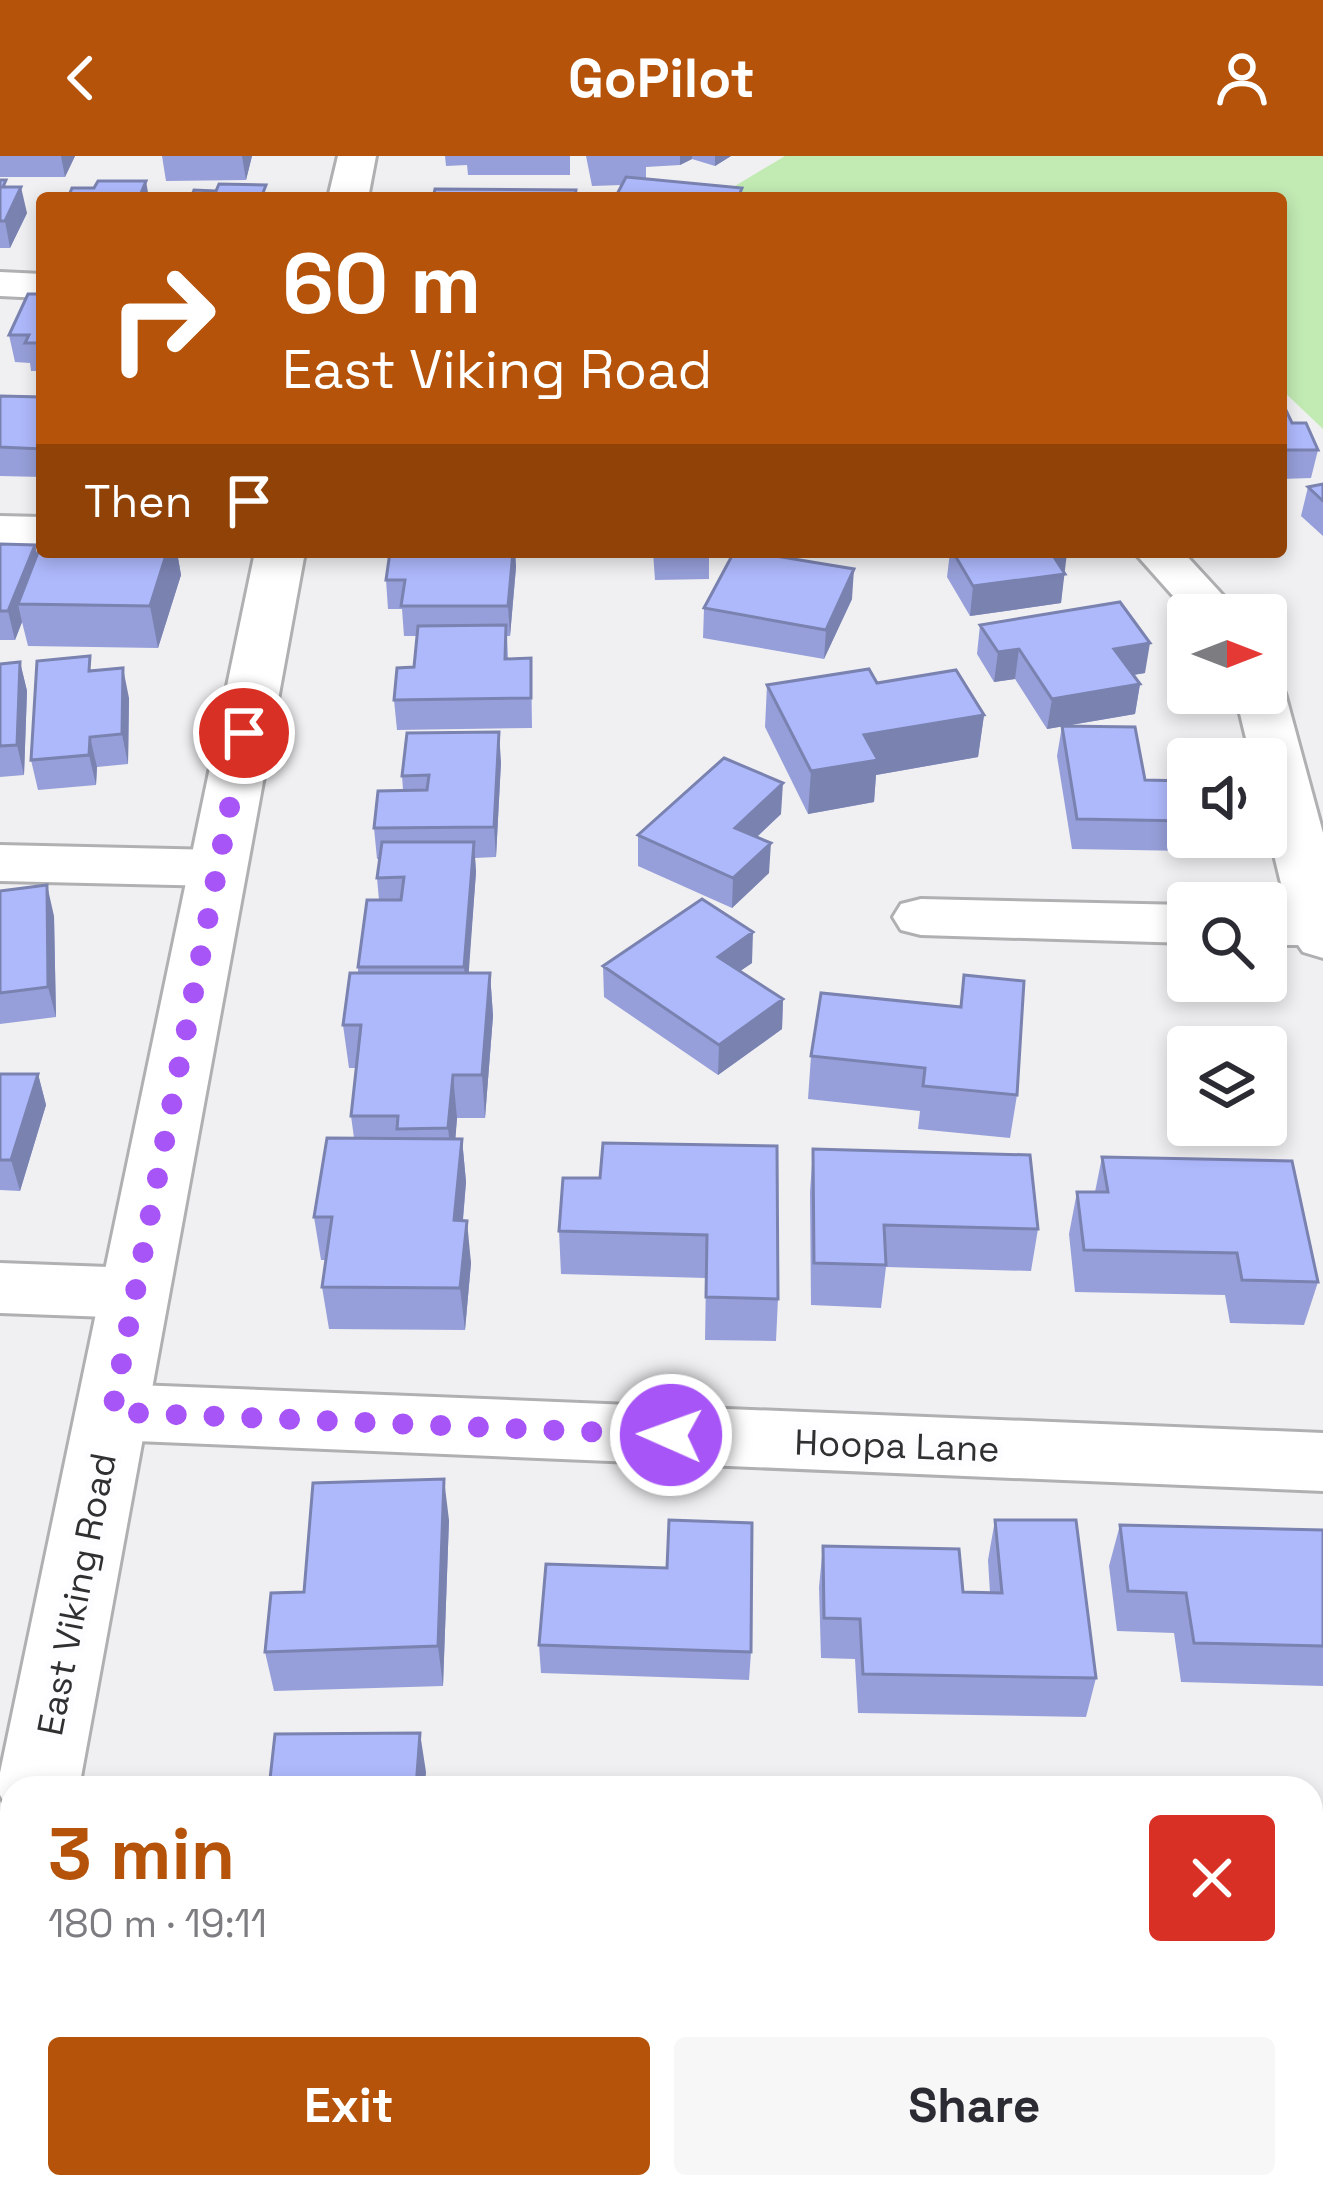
<!DOCTYPE html>
<meta charset="utf-8">
<style>
:root{--surface:#fff;--page:#f7f7f7;--text:#2b2b33;--muted:#7c7c81;--accent:#b45309}
body{margin:0;font-family:"Space Grotesk",sans-serif;background:var(--page);color:var(--text);height:100vh;display:flex;flex-direction:column;font-size:45px;white-space:nowrap}
*{box-sizing:border-box;margin:0}
p{font-size:39px;color:var(--muted)}
.icon{flex:none;width:66px;height:66px;fill:none;stroke:currentColor;stroke-width:2;stroke-linecap:round;stroke-linejoin:round}
.map{position:relative;flex:1;overflow:hidden}
.side{position:absolute;left:0px;top:1620px;width:1323px;height:423px;display:flex;flex-direction:column;background:var(--surface);border-radius:36px 36px 0 0;box-shadow:0 6px 18px #0003}
.side>*{flex:none}
.banner{position:absolute;left:36px;top:36px;width:1251px;height:366px;border-radius:12px;box-shadow:0 6px 18px #0003;background:#b45309;color:#fff;overflow:hidden}
.needle{width:78px;rotate:90deg}
.fabs{position:absolute;left:1167px;top:438px;display:grid;gap:24px}
.fabs a{display:grid;place-items:center;width:120px;height:120px;border-radius:12px;background:var(--surface);box-shadow:0 6px 18px #0003;font-size:60px}
.pin{position:absolute;display:grid;place-items:center;width:102px;height:102px;color:#fff;margin:-51px;border:6px solid #fff;border-radius:50%;box-shadow:0 3px 12px #0007}
.me{position:absolute;width:132px;margin:-66px;rotate:272deg;stroke-linejoin:round;filter:drop-shadow(0 0 9px #0008)}
.turn{display:flex;align-items:center;gap:42px;height:252px;padding:0 48px;font-size:54px}
.turn .icon{width:156px;height:156px;stroke-width:2.5}
.turn b{display:block;font-size:84px;line-height:102px}
.then{display:flex;align-items:center;height:114px;padding:0 48px;background:#0003;gap:24px;font-size:45px}
.round{display:grid;place-items:center;flex:none;width:126px;height:126px;border-radius:12px;background:var(--page)}
.summary{display:flex;align-items:center;justify-content:space-between;height:204px;padding:0 48px}
h1{font-size:72px;font-weight:800;line-height:90px;color:var(--accent)}
.cta{display:flex;gap:24px;margin-top:auto;padding:24px 48px}
.cta a{flex:1;height:138px;border-radius:12px;background:var(--accent);color:#fff;font-size:48px;font-weight:800;line-height:138px;text-align:center}
.cta a+a{background:var(--page);color:var(--text)}
header{display:flex;justify-content:space-between;align-items:center;height:156px;padding:0 48px;background:var(--accent);color:#fff;font-size:54px;font-weight:800}
.map>svg:first-child{display:block}
.green{fill:#c2eab3}
.lines{fill:none;stroke-linecap:round;stroke-linejoin:round}
.minor-casing{stroke:#b0b0b2;stroke-width:6}
.tertiary-casing{stroke:#b0b0b2;stroke-width:6}
.minor{fill:#fff;fill-rule:evenodd}
.tertiary{fill:#fff;fill-rule:evenodd}
.wall{fill:#969fd9}
.shaded-wall{fill:#7a82b0}
.building{fill:#aeb9fc;stroke:#7a82b0;stroke-width:3}
.route{stroke:#a855f7;stroke-width:21;stroke-dasharray:0 37.8}
.labels{text-anchor:middle;stroke-width:12;stroke-linejoin:round;paint-order:stroke}
.street-label{font-size:36px;fill:#303031;stroke:#fdfdff}
</style>
<header><svg class="icon" aria-label="back" viewBox="0 0 24 24"><path d="M15 5l-7 7 7 7"/></svg>GoPilot<svg class="icon" aria-label="person" viewBox="0 0 24 24"><circle cx="12" cy="8" r="4"/><path d="M4 21q1-7 8-7t8 7"/></svg></header>
<div class="map">
<svg width="1323" height="2042" viewBox="0 0 1323 2042">
<rect width="100%" height="100%" fill="#f0f0f2"/>
<path class="green" d="M 785,0 L 1323,0 L 1323,273 L 1281,233 L 1281,42 L 734,42 L 725,36 Z"/>
<g class="lines">
<g class="minor-casing">
<path id="minor" d="M 0,116 L 42,118 L 42,142 L 0,140 Z
M 0,360 L 42,361 L 42,389 L 0,388 Z
M 1134,396 L 1183,396 L 1241,459 L 1190,459 Z
M 1266,523 L 1278,526 L 1285,537 L 1323,677 L 1323,802 L 1303,796 L 1298,789 L 1266,789 L 1266,751 L 1287,752 L 1266,666 L 1266,603 L 1251,603 L 1235,537 L 1266,537 Z
M 0,689 L 217,694 L 236,700 L 245,712 L 236,724 L 217,730 L 0,725 Z
M 921,743 L 1188,749 L 1188,787 L 921,779 L 901,774 L 893,761 L 901,748 Z
M 0,1107 L 135,1112 L 158,1119 L 168,1137 L 158,1155 L 135,1162 L 0,1157 Z
M 112,1228 L 1323,1277 L 1323,1335 L 112,1284 L 88,1276 L 77,1256 L 88,1236 Z"/>
</g>
<g class="tertiary-casing">
<path id="tertiary" d="M 338,0 L 376,0 L 368,42 L 328,42 Z
M 255,396 L 305,396 L 79,1632 L 12,1632 L 12,1660 L 0,1639 L 0,1617 Z
M 12,1726 L 12,1867 L 0,1872 L 0,1731 Z"/>
</g>
<use href="#minor" class="minor"/>
<use href="#tertiary" class="tertiary"/>
</g>
<path class="wall" d="M 0,0 L 75,0 L 65,21 L 0,21 Z
M 162,0 L 252,0 L 246,24 L 166,25 Z
M 445,0 L 570,0 L 570,19 L 468,19 L 467,9 L 446,10 Z
M 586,0 L 731,0 L 715,10 L 692,3 L 680,9 L 646,11 L 646,23 L 622,29 L 592,30 Z
M 0,24 L 27,57 L 10,92 L 0,92 Z
M 42,138 L 42,215 L 31,215 L 30,207 L 15,206 L 9,179 Z
M 0,240 L 42,241 L 42,321 L 0,320 Z
M 1281,250 L 1292,267 L 1318,294 L 1311,322 L 1281,323 Z
M 1323,328 L 1323,380 L 1301,360 L 1308,331 Z
M 0,388 L 35,389 L 37,399 L 42,396 L 177,396 L 181,419 L 158,492 L 28,490 L 22,466 L 15,484 L 0,484 Z
M 390,396 L 515,396 L 516,411 L 510,480 L 507,480 L 508,503 L 531,502 L 532,572 L 397,574 L 394,544 L 414,511 L 417,480 L 404,480 L 402,453 L 388,453 L 386,424 Z
M 653,396 L 709,396 L 709,423 L 655,424 Z
M 950,396 L 1066,396 L 1061,447 L 970,460 L 947,421 Z
M 852,443 L 824,503 L 703,482 L 704,452 Z
M 980,469 L 1145,517 L 1133,519 L 1140,528 L 1135,558 L 1047,573 L 1015,523 L 994,526 L 977,498 Z
M 20,506 L 27,535 L 24,619 L 0,621 L 0,508 Z
M 93,514 L 129,542 L 128,608 L 97,611 L 96,629 L 38,634 L 31,604 Z
M 877,527 L 984,559 L 978,601 L 876,619 L 874,646 L 808,658 L 765,571 L 767,529 Z
M 1062,570 L 1145,624 L 1188,629 L 1188,681 L 1192,681 L 1189,695 L 1072,693 L 1057,600 Z
M 501,606 L 496,701 L 475,702 L 476,716 L 468,817 L 490,817 L 493,860 L 485,962 L 457,962 L 455,983 L 462,983 L 466,1026 L 463,1065 L 471,1107 L 465,1174 L 329,1173 L 322,1131 L 326,1104 L 321,1104 L 314,1061 L 354,982 L 351,960 L 356,912 L 349,912 L 343,869 L 358,817 L 358,811 L 379,744 L 377,722 L 379,703 L 377,703 L 374,672 L 403,634 L 402,620 Z
M 781,658 L 757,681 L 769,717 L 732,752 L 638,710 L 638,679 Z
M 0,735 L 54,760 L 56,861 L 0,868 Z
M 752,807 L 740,815 L 783,843 L 782,873 L 718,919 L 604,841 L 603,810 Z
M 964,819 L 1017,939 L 1010,982 L 918,973 L 920,955 L 808,943 L 811,900 L 960,851 Z
M 0,918 L 38,918 L 46,949 L 20,1035 L 0,1034 Z
M 603,987 L 778,1143 L 776,1185 L 705,1184 L 706,1122 L 561,1118 L 559,1075 L 600,1022 Z
M 813,993 L 1038,1073 L 1031,1115 L 886,1111 L 881,1152 L 811,1149 L 810,1036 Z
M 1102,1001 L 1318,1126 L 1304,1169 L 1230,1167 L 1225,1139 L 1075,1136 L 1069,1078 L 1077,1036 L 1095,1036 Z
M 449,1364 L 443,1530 L 274,1535 L 265,1496 L 304,1436 Z
M 995,1364 L 1096,1522 L 1086,1561 L 858,1557 L 855,1503 L 821,1502 L 819,1431 L 823,1390 L 963,1436 L 990,1437 L 988,1404 Z
M 1120,1369 L 1323,1374 L 1323,1530 L 1181,1526 L 1174,1477 L 1117,1475 L 1109,1410 Z
M 539,1489 L 751,1496 L 749,1524 L 541,1517 Z
M 1323,1686 L 1323,1781 L 1311,1754 L 1311,1697 L 1315,1688 Z
M 197,2031 L 447,2031 L 447,2038 Z
M 669,2031 L 797,2031 L 785,2042 L 678,2042 Z"/>
<path class="shaded-wall" d="M 61,0 L 75,0 L 65,21 Z
M 242,0 L 252,0 L 246,24 Z
M 680,0 L 692,0 L 692,3 L 680,9 Z
M 715,0 L 731,0 L 715,10 Z
M 146,25 L 149,42 L 139,42 Z
M 21,31 L 27,57 L 10,92 L 5,65 Z
M 35,389 L 41,418 L 18,448 L 22,466 L 15,484 L 8,455 Z
M 167,396 L 177,396 L 181,419 L 158,492 L 150,450 Z
M 513,396 L 515,396 L 516,411 L 510,480 L 508,450 Z
M 1067,397 L 1061,447 L 970,460 L 973,430 L 1052,398 Z
M 854,413 L 852,443 L 824,503 L 826,474 Z
M 1150,487 L 1145,517 L 1109,523 L 1114,493 Z
M 1019,493 L 1015,523 L 994,526 L 998,496 Z
M 20,506 L 27,535 L 24,619 L 17,589 Z
M 123,512 L 129,542 L 128,608 L 122,578 Z
M 1140,528 L 1135,558 L 1047,573 L 1052,543 Z
M 984,559 L 978,601 L 876,619 L 874,646 L 808,658 L 811,615 L 864,579 Z
M 499,576 L 501,606 L 496,701 L 494,671 Z
M 90,581 L 97,611 L 96,629 L 89,599 Z
M 783,627 L 781,658 L 734,702 L 735,672 Z
M 474,686 L 476,716 L 467,841 L 464,811 Z
M 771,687 L 769,717 L 732,752 L 733,722 Z
M 47,729 L 54,760 L 56,861 L 48,831 Z
M 753,776 L 752,807 L 717,831 L 718,801 Z
M 490,817 L 493,860 L 485,962 L 482,919 Z
M 783,843 L 782,873 L 718,919 L 719,889 Z
M 38,918 L 46,949 L 20,1035 L 11,1004 Z
M 453,919 L 457,962 L 453,1015 L 448,972 Z
M 462,983 L 466,1026 L 459,1107 L 454,1064 Z
M 467,1065 L 471,1107 L 465,1174 L 460,1132 Z
M 444,1323 L 449,1364 L 443,1530 L 438,1490 Z
M 420,1577 L 426,1616 L 425,1632 L 416,1632 Z
M 394,2031 L 402,2031 L 403,2042 L 393,2042 Z
M 766,2031 L 797,2031 L 785,2042 L 754,2042 Z"/>
<path class="building" d="M 626,21 L 742,32 L 738,42 L 615,42 Z
M 0,24 L 6,24 L 3,31 L 21,31 L 5,65 L 0,65 Z
M 98,25 L 146,25 L 139,42 L 68,42 L 72,32 L 94,32 Z
M 219,28 L 266,29 L 261,42 L 191,42 L 194,34 L 216,35 Z
M 435,33 L 576,34 L 575,42 L 433,42 Z
M 28,138 L 42,138 L 42,187 L 25,187 L 29,179 L 9,179 Z
M 0,240 L 42,241 L 42,293 L 0,291 Z
M 1281,250 L 1284,250 L 1292,267 L 1306,267 L 1318,294 L 1281,294 Z
M 1323,328 L 1323,345 L 1308,331 Z
M 42,386 L 42,396 L 167,396 L 150,450 L 18,448 Z
M 0,388 L 35,389 L 8,455 L 0,455 Z
M 390,396 L 513,396 L 508,450 L 401,450 L 405,424 L 386,424 Z
M 734,396 L 752,396 L 854,413 L 826,474 L 704,452 Z
M 953,396 L 1066,396 L 1052,398 L 1065,418 L 973,430 Z
M 1120,446 L 1150,487 L 1114,493 L 1140,528 L 1052,543 L 1019,493 L 998,496 L 980,469 Z
M 506,469 L 505,503 L 531,502 L 531,542 L 394,544 L 397,512 L 414,511 L 418,470 Z
M 90,500 L 89,515 L 123,512 L 122,578 L 90,581 L 89,599 L 31,604 L 37,505 Z
M 20,506 L 17,589 L 0,590 L 0,508 Z
M 869,513 L 877,527 L 956,514 L 984,559 L 864,579 L 878,604 L 811,615 L 767,529 Z
M 1062,570 L 1135,571 L 1145,624 L 1187,625 L 1188,665 L 1077,663 Z
M 499,576 L 494,671 L 374,672 L 378,635 L 427,634 L 429,619 L 402,620 L 407,577 Z
M 724,602 L 783,627 L 735,672 L 771,687 L 733,722 L 638,679 Z
M 382,686 L 474,686 L 464,811 L 358,811 L 367,744 L 401,744 L 404,721 L 377,722 Z
M 47,729 L 48,831 L 0,837 L 0,735 Z
M 702,743 L 753,776 L 718,801 L 783,843 L 719,889 L 603,810 Z
M 350,817 L 490,817 L 482,919 L 453,919 L 448,972 L 397,973 L 398,960 L 351,960 L 361,869 L 343,869 Z
M 964,819 L 1024,825 L 1017,939 L 923,930 L 925,912 L 811,900 L 821,837 L 961,851 Z
M 0,918 L 38,918 L 11,1004 L 0,1004 Z
M 327,982 L 462,983 L 454,1064 L 467,1065 L 460,1132 L 322,1131 L 332,1061 L 314,1061 Z
M 603,987 L 777,990 L 778,1143 L 706,1141 L 707,1079 L 559,1075 L 563,1022 L 600,1022 Z
M 813,993 L 1030,999 L 1038,1073 L 884,1069 L 886,1109 L 814,1107 Z
M 1102,1001 L 1292,1005 L 1318,1126 L 1242,1124 L 1237,1097 L 1084,1094 L 1077,1036 L 1108,1036 Z
M 444,1323 L 438,1490 L 265,1496 L 271,1437 L 304,1436 L 313,1327 Z
M 669,1364 L 752,1367 L 751,1496 L 539,1489 L 546,1408 L 667,1412 Z
M 995,1364 L 1076,1364 L 1096,1522 L 863,1518 L 860,1463 L 824,1462 L 823,1390 L 959,1393 L 963,1436 L 1002,1437 Z
M 1120,1369 L 1323,1374 L 1323,1490 L 1194,1487 L 1186,1437 L 1128,1435 Z
M 420,1577 L 416,1632 L 269,1632 L 275,1578 Z
M 1323,1686 L 1323,1705 L 1315,1688 Z
M 197,2031 L 394,2031 L 393,2042 L 196,2042 Z
M 695,2031 L 766,2031 L 754,2042 L 704,2042 Z"/>
<g class="lines">
<path class="route" d="M 244,577 L 112,1256 L 671,1279"/>
</g>
<g class="labels">
<g class="street-label">
<text transform="translate(897 1289) rotate(2)" y="13">Hoopa Lane</text>
<text transform="translate(76 1438) rotate(-79)" y="13">East Viking Road</text>
</g>
</g>
</svg>
<div class="fabs">
<a><svg class="needle" viewBox="-14 -14 28 28"><path d="M0-13l5 13h-10z" fill="#e53935"/><path d="M0 13l5-13h-10z" fill="#7c7c81"/></svg></a>
<a><svg class="icon" aria-label="sound" viewBox="0 0 24 24"><path d="M4 9h4l5-4v14l-5-4H4zM17 9q2 3 0 6"/></svg></a>
<a><svg class="icon" aria-label="search" viewBox="0 0 24 24"><circle cx="10" cy="10" r="6"/><path d="M15 15l6 6"/></svg></a>
<a><svg class="icon" aria-label="layers" viewBox="0 0 24 24"><path d="M12 4l9 5-9 5-9-5zM3 14l9 5 9-5"/></svg></a>
</div>
<div class="pin" style="left:244px;top:577px;background:#d93025"><svg class="icon" aria-label="arrive" viewBox="0 0 24 24"><path d="M6 21V4h12l-3 4 3 4H6"/></svg></div>
<svg class="me" style="left:671px;top:1279px" viewBox="-20 -20 40 40"><circle r="17" fill="#a855f7" stroke="#fff" stroke-width="3"/><path d="M0-11L8 9 0 5-8 9z" fill="#fff"/></svg>
<div class="banner">
<div class="turn"><svg class="icon" aria-label="right" viewBox="0 0 24 24"><path d="M7 20v-9h11M14 6l5 5-5 5"/></svg><div><b>60 m</b>East Viking Road</div></div>
<div class="then">Then<svg class="icon" aria-label="arrive" viewBox="0 0 24 24"><path d="M6 21V4h12l-3 4 3 4H6"/></svg></div>
</div>
<section class="side">
<div class="summary"><div><h1>3 min</h1><p>180 m · 19:11</p></div><a class="round" style="background:#d93025;color:#fff"><svg class="icon" aria-label="close" viewBox="0 0 24 24"><path d="M6 6l12 12M18 6L6 18"/></svg></a></div>
<div class="cta"><a>Exit</a><a>Share</a></div>
</section>
</div>
